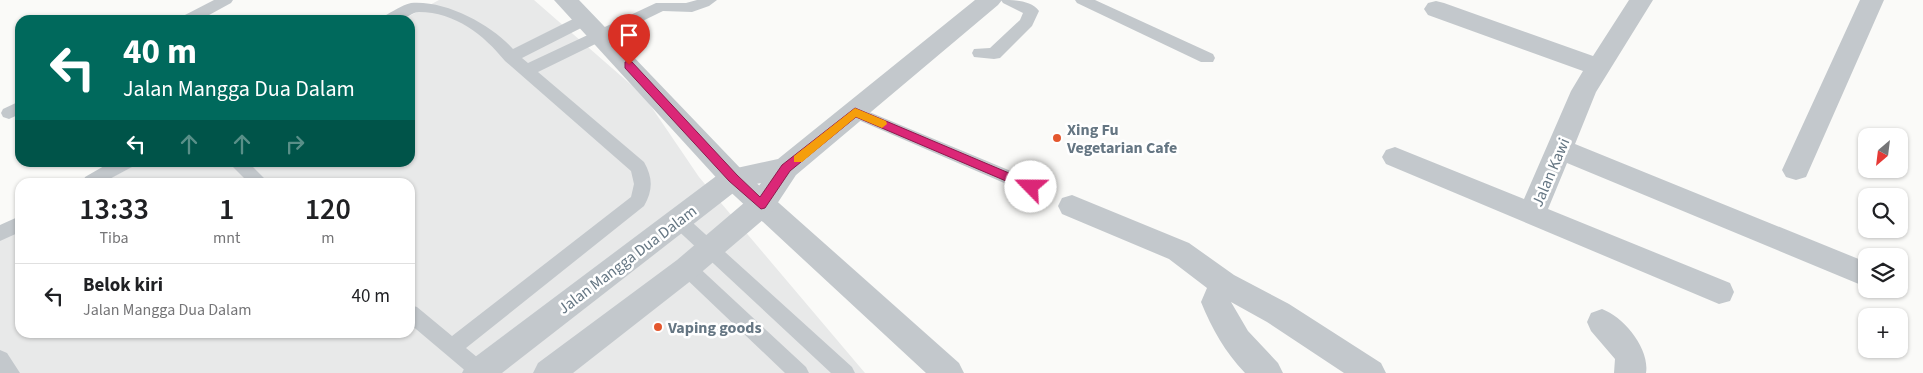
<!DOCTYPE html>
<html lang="id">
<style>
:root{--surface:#fff;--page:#f2f2f2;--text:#202124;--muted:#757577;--line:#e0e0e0}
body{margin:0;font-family:"Source Sans 3",sans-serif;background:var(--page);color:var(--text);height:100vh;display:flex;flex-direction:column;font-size:19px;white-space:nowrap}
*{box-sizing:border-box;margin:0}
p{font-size:16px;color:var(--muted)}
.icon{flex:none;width:28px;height:28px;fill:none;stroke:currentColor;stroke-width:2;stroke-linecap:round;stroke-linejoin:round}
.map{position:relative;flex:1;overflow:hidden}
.panel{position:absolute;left:15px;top:178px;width:400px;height:160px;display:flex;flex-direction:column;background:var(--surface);border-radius:15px;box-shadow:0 1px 4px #0004}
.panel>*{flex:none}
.top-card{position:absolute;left:15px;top:15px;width:400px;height:152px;border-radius:15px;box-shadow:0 1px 4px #0004;background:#00695c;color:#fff;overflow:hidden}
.needle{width:32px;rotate:208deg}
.fabs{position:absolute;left:1858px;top:128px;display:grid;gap:10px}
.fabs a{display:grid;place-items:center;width:50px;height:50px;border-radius:10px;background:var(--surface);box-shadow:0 1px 4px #0004;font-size:25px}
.pin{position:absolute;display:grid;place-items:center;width:42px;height:42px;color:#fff;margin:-51px -21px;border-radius:50% 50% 50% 0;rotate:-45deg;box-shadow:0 0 5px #0007}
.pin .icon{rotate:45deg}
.me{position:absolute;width:55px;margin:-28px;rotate:293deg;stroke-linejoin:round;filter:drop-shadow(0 0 4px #0008)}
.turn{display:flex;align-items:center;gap:18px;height:105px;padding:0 25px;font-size:22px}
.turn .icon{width:65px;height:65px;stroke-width:2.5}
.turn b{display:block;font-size:35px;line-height:42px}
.lanes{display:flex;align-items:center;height:48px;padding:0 25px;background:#0003;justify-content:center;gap:25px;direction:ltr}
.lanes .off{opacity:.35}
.eta{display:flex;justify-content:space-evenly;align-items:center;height:85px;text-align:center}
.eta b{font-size:30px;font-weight:600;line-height:35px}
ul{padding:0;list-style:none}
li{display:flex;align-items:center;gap:15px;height:65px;padding:0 25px;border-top:1px solid var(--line)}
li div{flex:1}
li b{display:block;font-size:19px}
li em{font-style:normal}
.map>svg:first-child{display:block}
.built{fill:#e8e9e9}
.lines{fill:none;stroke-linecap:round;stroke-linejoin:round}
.service{fill:#c3c8cc;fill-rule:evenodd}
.minor{fill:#c3c8cc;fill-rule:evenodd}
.tertiary{fill:#c3c8cc;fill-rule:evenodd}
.route{fill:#db2777;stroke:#8e194d}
.slow{fill:#f59e0b}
.poi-dot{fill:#e4572e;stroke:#fff;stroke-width:2}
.labels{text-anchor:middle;stroke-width:5;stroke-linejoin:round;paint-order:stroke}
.poi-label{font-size:16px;font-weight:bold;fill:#657683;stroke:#fff;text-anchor:start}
.street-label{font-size:16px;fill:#657683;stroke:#fff}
</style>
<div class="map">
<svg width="1923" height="373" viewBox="0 0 1923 373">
<rect width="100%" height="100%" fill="#fafaf8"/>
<path class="built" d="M 439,0 L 534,0 L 644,96 L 699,177 L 865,373 L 0,373 L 0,238 L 20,227 L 20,332 L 410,332 L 410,182 L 103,182 L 139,163 L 410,162 L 410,20 L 402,20 Z"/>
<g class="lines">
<path class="service" d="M 214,0 L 233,0 L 231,3 L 200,20 L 180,20 L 183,16 Z
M 697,0 L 717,0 L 709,6 L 692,12 L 663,11 L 538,72 L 644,162 C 653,178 653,190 644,206 L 466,348 L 489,367 L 492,373 L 468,373 L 410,324 L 410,305 L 417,307 L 452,336 L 631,197 L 634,184 L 631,171 L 505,61 C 484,35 455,12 419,12 C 412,12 408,18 401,20 C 395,21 387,20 381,20 L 384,16 C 392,12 402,5 411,3 C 446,0 492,25 513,49 L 579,16 L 589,16 L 592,20 L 589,24 L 522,58 L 528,63 L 656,3 L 686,3 Z
M 1001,0 C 1013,0 1031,0 1039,11 L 1032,26 L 1000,58 L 994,59 L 974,57 L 972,53 L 974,49 L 990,48 L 1020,20 L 1023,13 L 1003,3 Z
M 1075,0 L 1095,0 L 1213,54 L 1215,58 L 1213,62 L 1201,62 L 1077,3 Z
M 20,101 L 20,114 L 9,119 L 3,117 L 1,113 L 3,109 Z
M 855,106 L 1037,182 L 1040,187 L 1037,192 L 1031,194 L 1025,192 L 849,116 L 847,112 L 849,108 Z
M 111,162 L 134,162 L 132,167 L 104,182 L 83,182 L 85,177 Z
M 228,162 L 248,162 L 268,182 L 248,182 Z
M 677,212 L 683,214 L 852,367 L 855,373 L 831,373 L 671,224 L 668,219 L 671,214 Z
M 20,216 L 20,232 L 0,241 L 0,225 Z
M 687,260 L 694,263 L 806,367 L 809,373 L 785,373 L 680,273 L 678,268 L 680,263 Z
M 0,350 L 7,353 L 20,373 L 0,373 Z"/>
<path class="minor" d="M 554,0 L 579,0 L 743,171 L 959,363 L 964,373 L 926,373 L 723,185 Z
M 1629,0 L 1653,0 L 1596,92 L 1575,144 L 1866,262 L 1866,287 L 1567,163 L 1548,209 L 1730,283 L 1734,292 L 1730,301 L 1719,304 L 1386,164 L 1382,157 L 1386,150 L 1395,147 L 1524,199 L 1571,91 L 1583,71 L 1428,15 L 1424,9 L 1428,3 L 1436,1 L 1444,3 L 1593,56 Z
M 1860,0 L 1884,0 L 1806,177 L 1796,180 L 1786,177 L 1782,170 Z
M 1072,195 L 1189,243 L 1234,275 L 1289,304 L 1381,363 L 1386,373 L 1344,373 L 1267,322 L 1231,302 L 1248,331 L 1278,363 L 1283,373 L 1245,373 C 1225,352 1212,329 1201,302 L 1207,288 L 1169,259 L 1062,214 L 1058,206 L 1062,198 Z
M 1602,309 C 1624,317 1650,349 1646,373 L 1614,373 L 1615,359 L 1591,331 L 1587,322 L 1591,313 Z"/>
<path class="tertiary" d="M 975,0 L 1002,0 L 998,5 L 796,175 L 771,213 L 697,276 L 573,373 L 533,373 L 538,363 L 677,260 L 751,197 L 761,183 L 741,187 L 502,373 L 462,373 L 467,363 L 723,171 L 778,159 Z"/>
</g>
<path class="route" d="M 629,61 L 632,62 L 737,175 L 760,197 L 782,165 L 855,108 L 1035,184 L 1037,187 L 1035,190 L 1027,190 L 856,117 L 790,171 L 765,208 L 761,209 L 729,181 L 625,68 L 625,62 Z"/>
<path class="slow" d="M 855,108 L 886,121 L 887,124 L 882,128 L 856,117 L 802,162 L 794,162 L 794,156 Z"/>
<g class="poi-dot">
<circle cx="1057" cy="138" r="5"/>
<circle cx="658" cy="327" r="5"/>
</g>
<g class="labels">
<g class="poi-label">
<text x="1067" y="135">Xing Fu<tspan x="1067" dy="18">Vegetarian Cafe</tspan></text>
<text x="668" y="333">Vaping goods</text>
</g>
<g class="street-label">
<text transform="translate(1550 172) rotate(-67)" y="6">Jalan Kawi</text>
<text transform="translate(627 259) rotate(-37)" y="6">Jalan Mangga Dua Dalam</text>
</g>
</g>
</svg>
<div class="fabs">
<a><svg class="needle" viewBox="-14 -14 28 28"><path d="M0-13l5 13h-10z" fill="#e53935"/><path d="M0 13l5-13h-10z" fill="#757577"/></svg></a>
<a><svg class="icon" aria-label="search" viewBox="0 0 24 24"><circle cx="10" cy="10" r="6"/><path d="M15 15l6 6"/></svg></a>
<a><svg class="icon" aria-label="layers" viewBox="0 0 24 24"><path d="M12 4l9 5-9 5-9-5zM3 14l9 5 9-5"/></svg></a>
<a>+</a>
</div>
<div class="pin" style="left:629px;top:65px;background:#d93025"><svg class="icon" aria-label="arrive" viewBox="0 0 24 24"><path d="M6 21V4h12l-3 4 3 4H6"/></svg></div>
<svg class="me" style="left:1031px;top:187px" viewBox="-20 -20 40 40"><circle r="19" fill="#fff"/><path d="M0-13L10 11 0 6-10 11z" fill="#db2777"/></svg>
<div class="top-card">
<div class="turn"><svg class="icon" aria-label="left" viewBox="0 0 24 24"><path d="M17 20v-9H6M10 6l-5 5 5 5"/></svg><div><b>40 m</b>Jalan Mangga Dua Dalam</div></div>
<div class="lanes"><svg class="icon" aria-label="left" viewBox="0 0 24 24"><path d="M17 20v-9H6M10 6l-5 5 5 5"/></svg><svg class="icon off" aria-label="ahead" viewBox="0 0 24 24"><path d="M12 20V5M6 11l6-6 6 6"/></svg><svg class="icon off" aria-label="ahead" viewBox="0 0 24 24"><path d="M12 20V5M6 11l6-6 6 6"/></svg><svg class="icon off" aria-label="right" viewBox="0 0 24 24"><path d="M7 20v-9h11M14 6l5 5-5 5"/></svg></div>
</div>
<section class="panel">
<div class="eta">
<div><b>13:33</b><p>Tiba</p></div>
<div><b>1</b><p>mnt</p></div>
<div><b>120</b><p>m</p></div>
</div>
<ul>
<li><svg class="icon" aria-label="left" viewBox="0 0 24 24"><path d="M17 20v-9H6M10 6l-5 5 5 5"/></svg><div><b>Belok kiri</b><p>Jalan Mangga Dua Dalam</p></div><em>40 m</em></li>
</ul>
</section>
</div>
